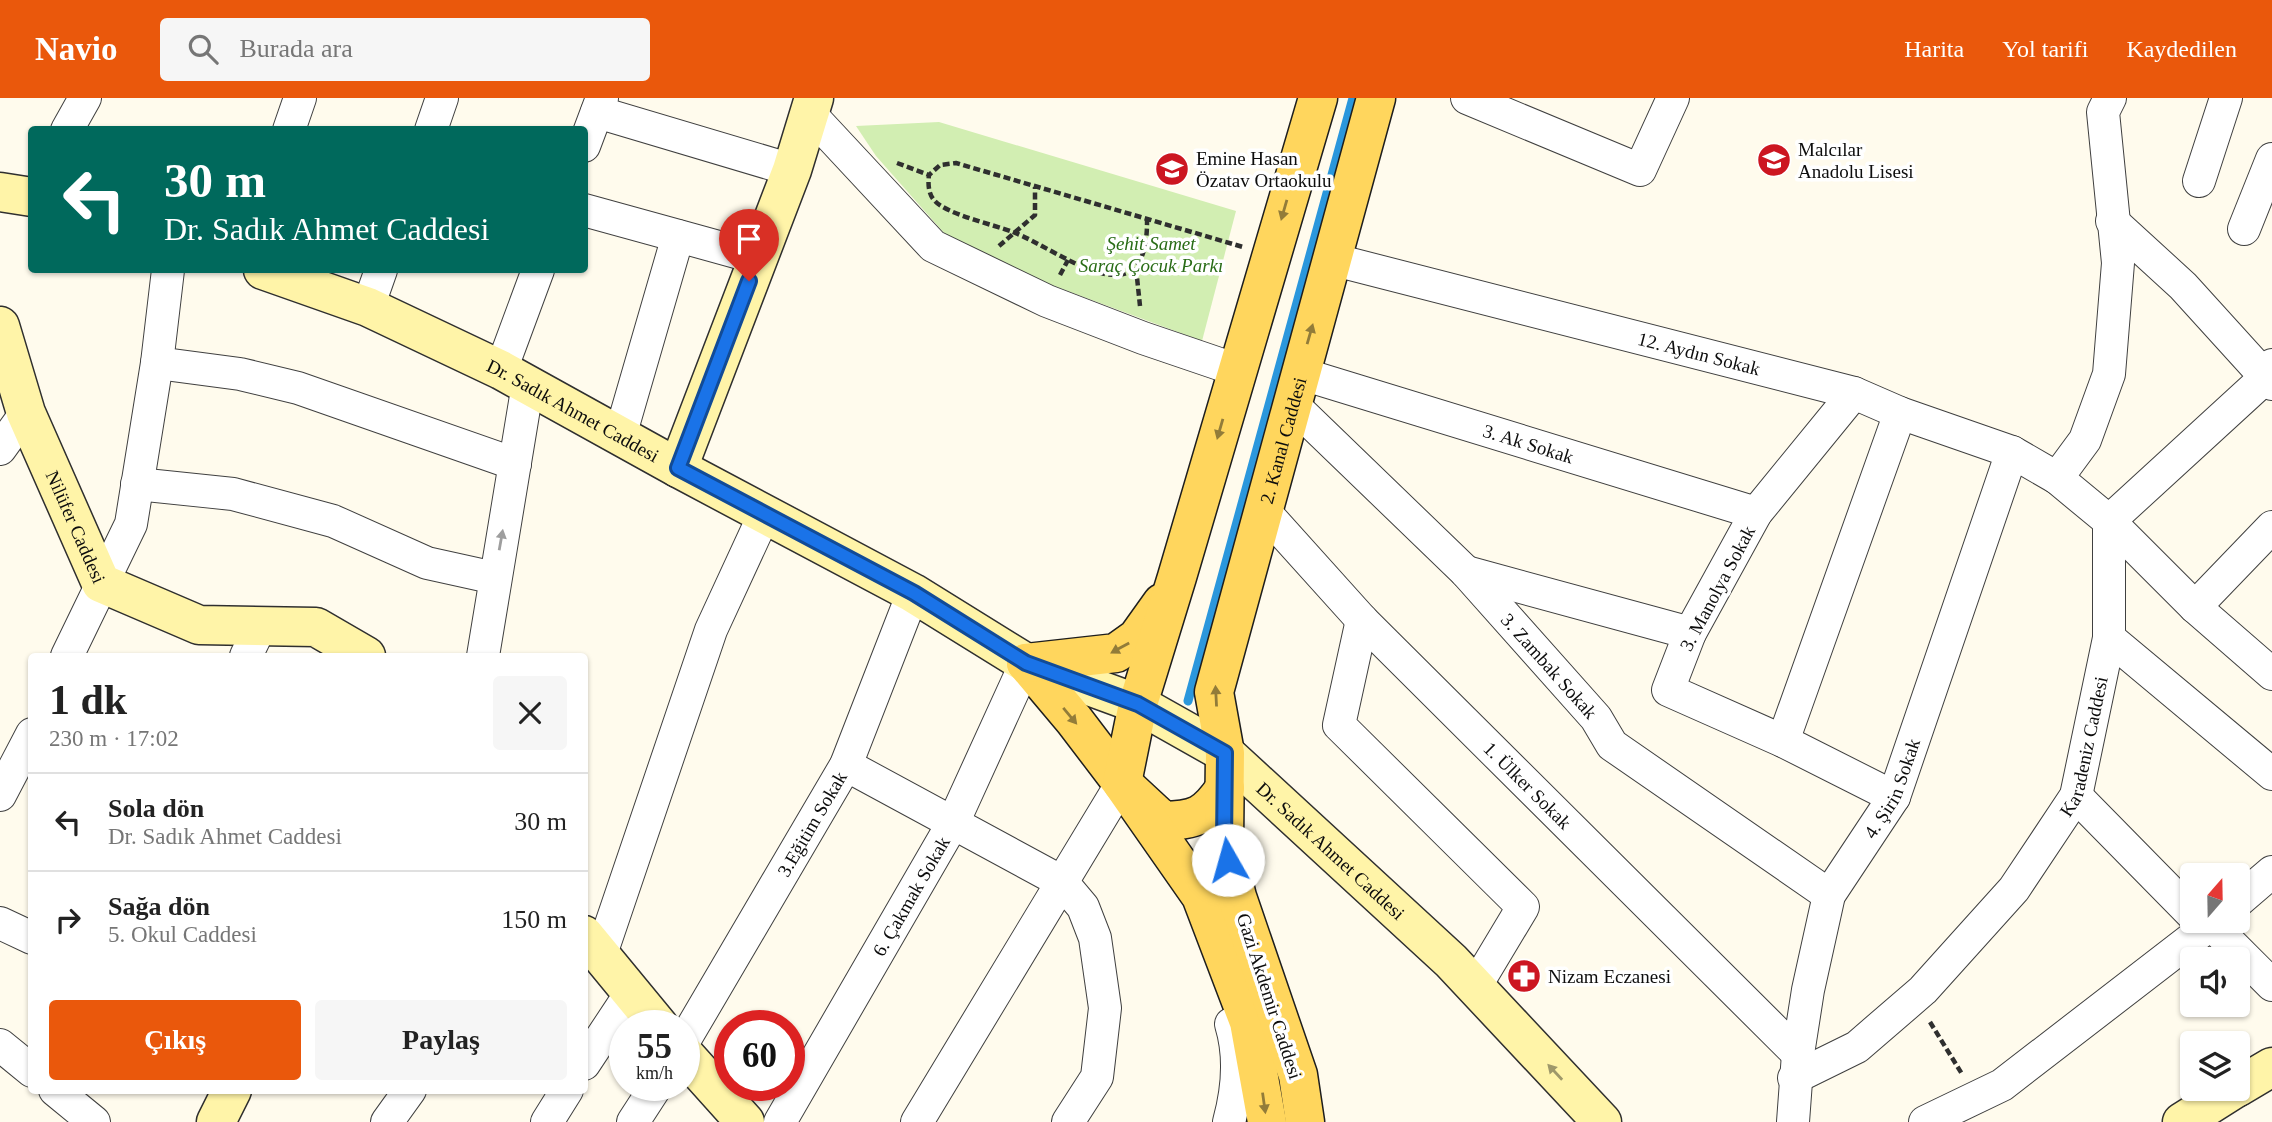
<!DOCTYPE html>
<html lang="tr">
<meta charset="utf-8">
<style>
:root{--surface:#fff;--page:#f6f6f6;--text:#222;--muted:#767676;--line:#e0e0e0;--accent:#ea580c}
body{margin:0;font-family:"Times New Roman",serif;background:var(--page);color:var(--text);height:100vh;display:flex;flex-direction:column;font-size:26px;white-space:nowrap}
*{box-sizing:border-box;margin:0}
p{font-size:23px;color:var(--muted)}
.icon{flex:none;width:38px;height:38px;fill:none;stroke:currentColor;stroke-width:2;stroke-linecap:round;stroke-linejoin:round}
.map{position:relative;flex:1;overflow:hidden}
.details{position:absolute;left:28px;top:555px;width:560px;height:441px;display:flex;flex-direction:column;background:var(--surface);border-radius:7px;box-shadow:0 2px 5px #0004}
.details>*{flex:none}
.hud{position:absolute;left:28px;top:28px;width:560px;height:147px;border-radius:7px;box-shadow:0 2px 5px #0004;background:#00695c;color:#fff;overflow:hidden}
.needle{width:46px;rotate:20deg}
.fabs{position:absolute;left:2180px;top:765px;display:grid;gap:14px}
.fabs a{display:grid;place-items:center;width:70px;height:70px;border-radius:7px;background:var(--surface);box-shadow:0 2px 5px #0004;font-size:35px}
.speed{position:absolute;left:609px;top:912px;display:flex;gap:14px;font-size:35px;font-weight:700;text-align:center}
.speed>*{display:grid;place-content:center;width:91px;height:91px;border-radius:50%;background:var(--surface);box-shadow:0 2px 5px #0004;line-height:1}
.speed small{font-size:18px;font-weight:400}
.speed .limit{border:10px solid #d22;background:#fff;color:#111}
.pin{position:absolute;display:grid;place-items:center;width:60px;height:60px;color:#fff;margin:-72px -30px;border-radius:50% 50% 50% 0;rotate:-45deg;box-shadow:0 0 7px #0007}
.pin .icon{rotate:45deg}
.me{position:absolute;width:77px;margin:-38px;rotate:353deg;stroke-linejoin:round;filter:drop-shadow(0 0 5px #0008)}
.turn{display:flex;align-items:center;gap:24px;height:147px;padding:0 21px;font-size:32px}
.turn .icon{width:91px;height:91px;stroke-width:2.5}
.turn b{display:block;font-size:49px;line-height:60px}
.round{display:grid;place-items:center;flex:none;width:74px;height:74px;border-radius:7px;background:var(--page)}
.headline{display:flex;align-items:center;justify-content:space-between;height:119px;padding:0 21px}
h1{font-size:42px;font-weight:800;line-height:52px}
.button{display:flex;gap:14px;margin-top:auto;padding:14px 21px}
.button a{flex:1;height:80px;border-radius:7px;background:var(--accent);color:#fff;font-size:28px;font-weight:800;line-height:80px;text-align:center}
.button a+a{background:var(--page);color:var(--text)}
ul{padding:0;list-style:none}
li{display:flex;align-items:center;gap:21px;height:98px;padding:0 21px;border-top:2px solid var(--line)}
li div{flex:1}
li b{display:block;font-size:26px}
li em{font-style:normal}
header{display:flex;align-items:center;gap:42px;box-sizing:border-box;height:98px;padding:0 35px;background:var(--accent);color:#fff}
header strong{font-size:33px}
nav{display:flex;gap:38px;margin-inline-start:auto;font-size:24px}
.search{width:490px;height:63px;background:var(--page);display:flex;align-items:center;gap:18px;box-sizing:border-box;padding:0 24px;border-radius:7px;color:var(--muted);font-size:26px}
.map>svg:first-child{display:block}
.green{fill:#d2eeb2}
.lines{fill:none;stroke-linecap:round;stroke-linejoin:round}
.stream{stroke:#2b97dc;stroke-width:9}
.minor-casing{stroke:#404040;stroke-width:34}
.secondary-casing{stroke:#2f2f2f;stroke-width:41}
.primary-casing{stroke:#1e1e1e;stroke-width:41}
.path{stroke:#2f2f2f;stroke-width:4.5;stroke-dasharray:7 3.5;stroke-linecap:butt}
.minor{stroke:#fff;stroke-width:32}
.secondary{stroke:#fff4a8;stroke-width:38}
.primary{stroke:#ffd65d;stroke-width:38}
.oneway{fill:#927c39}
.oneway2{fill:#9e9e9e}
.oneway3{fill:#9e986a}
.route-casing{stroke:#114b97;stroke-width:18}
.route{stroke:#1a73e8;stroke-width:12}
.labels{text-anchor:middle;stroke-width:7;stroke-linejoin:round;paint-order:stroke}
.poi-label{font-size:19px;fill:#0d0d0d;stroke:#fff;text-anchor:start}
.park-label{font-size:19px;font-style:italic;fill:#296c16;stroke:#fff}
.street-label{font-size:19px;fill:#0d0d0d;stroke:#fff}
</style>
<header>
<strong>Navio</strong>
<div class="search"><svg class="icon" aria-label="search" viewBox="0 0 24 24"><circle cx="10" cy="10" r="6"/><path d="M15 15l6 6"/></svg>Burada ara</div>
<nav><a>Harita</a><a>Yol tarifi</a><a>Kaydedilen</a></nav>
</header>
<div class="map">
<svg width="2272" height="1024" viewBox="0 0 2272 1024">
<rect width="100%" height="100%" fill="#fffbed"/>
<path class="green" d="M 939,24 L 1236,113 L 1202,243 L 1054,188 L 987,159 L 944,135 L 876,58 L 856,28 Z"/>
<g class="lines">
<path class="stream" d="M 1188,603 L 1353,0"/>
<g class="minor-casing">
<g id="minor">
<path d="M 1467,0 L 1640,72 L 1673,0"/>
<path d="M 597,14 L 792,72"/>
<path d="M 810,16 L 933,148 L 1047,203 L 1143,240 L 1237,272"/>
<path d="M 67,32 L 85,0"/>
<path d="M 289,32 L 300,0"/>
<path d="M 431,32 L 442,0"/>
<path d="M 584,48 L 602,0"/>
<path d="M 2199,83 L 2226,0"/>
<path d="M 584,112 L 758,160"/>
<path d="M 2112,123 L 2183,188 L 2272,286"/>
<path d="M 2244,131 L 2272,61"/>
<path id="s1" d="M 1331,161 L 1854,295 L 1900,315 L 2012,354 L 2057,380 L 2109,423 L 2195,509 L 2272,576"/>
<path d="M 368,209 L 381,172"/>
<path d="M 157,265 L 240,276 L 298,290 L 515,366"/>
<path d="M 501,272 L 538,172"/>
<path id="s2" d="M 1299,275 L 1756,415"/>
<path d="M 1854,295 L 1756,415 L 1690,535 L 1668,592 L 1783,643 L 1894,699"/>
<path id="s3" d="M 1293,307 L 1466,474 L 1596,620 L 1612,647 L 1829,797"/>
<path d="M 620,338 L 678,138"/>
<path d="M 0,351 L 26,315"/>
<path d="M 2057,380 L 2085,342 L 2109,276 L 2118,165 L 2103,14 L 2110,0"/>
<path d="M 137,386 L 233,396 L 333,423 L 427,465 L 495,480"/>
<path id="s4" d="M 1263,412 L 1362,522 L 1798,956"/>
<path d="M 1466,474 L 1690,535"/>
<path d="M 2195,509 L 2272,429"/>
<path d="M 1362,522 L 1339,627 L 1523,809 L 1475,889"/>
<path d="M 2109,540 L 2272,676"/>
<path d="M 67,558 L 131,426 L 157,265 L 168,172"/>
<path d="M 246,558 L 261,527"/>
<path d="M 483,558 L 528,286"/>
<path d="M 1783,643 L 1900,315"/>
<path d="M 846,667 L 1062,784 L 1083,809 L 1095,840 L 1105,910 L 1097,979 L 1068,1024"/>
<path d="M 0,697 L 32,636"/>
<path d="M 2076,698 L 2193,817"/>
<path d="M 2238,803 L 2272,774"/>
<path d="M 2204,822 L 2211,826 L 2272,887"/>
<path d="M 0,825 L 32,840"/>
<path d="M 601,856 L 711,532 L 765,415"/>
<path id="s5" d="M 684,943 L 846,667 L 913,495"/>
<path d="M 0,947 L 32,973"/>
<path d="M 584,966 L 631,895"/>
<path id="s6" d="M 1794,980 L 1857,949 L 1923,892 L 2014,791 L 2076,698 L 2109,540 L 2109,423 L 2265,280 L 2272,267"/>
<path d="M 55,992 L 94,1024"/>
<path d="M 387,1024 L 410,992"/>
<path d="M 547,1024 L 567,992"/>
<path d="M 633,1024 L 657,987"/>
<path id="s7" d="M 780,1024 L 953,725 L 1026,565"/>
<path d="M 917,1024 L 1122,685"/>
<path d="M 1229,1024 C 1238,991 1241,959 1231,926"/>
<path id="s8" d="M 1793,1024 L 1798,956 L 1808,892 L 1829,797 L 1894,699 L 2012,354"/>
<path d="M 1925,1024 L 2002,987 L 2216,822"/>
</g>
</g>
<g class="secondary-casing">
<g id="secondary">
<path d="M 0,94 L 32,99"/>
<path id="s9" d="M 263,172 L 368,209 L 501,272 L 678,370 L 913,495 L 1026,565 L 1138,606 L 1225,655 L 1451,863 L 1602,1024"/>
<path id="s10" d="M 0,228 L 26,315 L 101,485 L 199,527 L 316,529 L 366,558"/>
<path d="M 678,370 L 792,72 L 814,0"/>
<path d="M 584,837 L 659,928"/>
<path d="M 684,956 L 745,1024"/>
<path d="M 2238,989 L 2272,969"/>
<path d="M 216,1024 L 232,992"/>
<path d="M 2182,1024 L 2236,990"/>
</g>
</g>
<g class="primary-casing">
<g id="primary">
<path d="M 1026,565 L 1074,622 L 1122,685 L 1163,723 C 1196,722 1206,718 1225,690"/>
<path d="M 1026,565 L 1116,555 L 1137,540 L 1162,505"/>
<path d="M 1267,1024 L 1249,924 L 1201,798 L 1122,685 L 1138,606 L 1177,479 L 1318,0"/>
<path id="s11" d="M 1305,1024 L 1298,977 L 1237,799 L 1224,744 L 1225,655 L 1214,594 L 1376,0"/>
</g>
</g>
<path class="path" d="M 897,65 L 929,77
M 1147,120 C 1149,228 1062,153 1013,134 C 995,127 945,116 934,102 C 928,95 928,85 929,77 L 940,67 L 956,65 L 1243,149
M 999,148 L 1035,117 L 1035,89
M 1136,170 L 1140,208
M 1060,177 L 1068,162
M 1930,924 L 1962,976"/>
<use href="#minor" class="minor"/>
<use href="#secondary" class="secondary"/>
<use href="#primary" class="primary"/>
</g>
<defs><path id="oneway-solid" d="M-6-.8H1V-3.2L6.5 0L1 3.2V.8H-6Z" transform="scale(1.75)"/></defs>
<g class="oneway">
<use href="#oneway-solid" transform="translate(1284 112) rotate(106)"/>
<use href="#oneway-solid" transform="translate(1310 236) rotate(-74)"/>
<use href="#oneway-solid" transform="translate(1220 331) rotate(106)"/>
<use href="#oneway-solid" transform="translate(1120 550) rotate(151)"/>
<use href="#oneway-solid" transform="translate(1216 598) rotate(-93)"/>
<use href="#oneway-solid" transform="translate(1070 618) rotate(50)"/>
<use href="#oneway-solid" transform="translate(1264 1005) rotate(82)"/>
</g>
<use class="oneway2" href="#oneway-solid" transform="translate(501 442) rotate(-80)"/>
<use class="oneway3" href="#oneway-solid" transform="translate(1555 974) rotate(-133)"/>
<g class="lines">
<g class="route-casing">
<path id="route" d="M 749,183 L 678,370 L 914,495 L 1026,565 L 1138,606 L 1225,655 L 1224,744 L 1228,762"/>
</g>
<use href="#route" class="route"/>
</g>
<defs>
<g id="school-disc" transform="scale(1.75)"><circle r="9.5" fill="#cc1621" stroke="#fff"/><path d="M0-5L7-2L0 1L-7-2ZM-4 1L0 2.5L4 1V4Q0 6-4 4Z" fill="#fff"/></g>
<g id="pharmacy-disc" transform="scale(1.75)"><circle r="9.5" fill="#cc1621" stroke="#fff"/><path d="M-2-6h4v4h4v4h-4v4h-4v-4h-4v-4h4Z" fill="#fff"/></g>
</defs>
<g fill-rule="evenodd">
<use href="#school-disc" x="1774" y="62"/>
<use href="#school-disc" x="1172" y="71"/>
<use href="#pharmacy-disc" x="1524" y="878"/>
</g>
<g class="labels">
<g class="poi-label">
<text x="1798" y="58">Malcılar<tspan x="1798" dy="22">Anadolu Lisesi</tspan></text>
<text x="1196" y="67">Emine Hasan<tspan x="1196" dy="22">Özatav Ortaokulu</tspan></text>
<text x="1548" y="885">Nizam Eczanesi</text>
</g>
<g class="park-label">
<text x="1151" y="152">Şehit Samet<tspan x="1151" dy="22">Saraç Çocuk Parkı</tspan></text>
</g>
<g class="street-label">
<text dy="7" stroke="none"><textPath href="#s1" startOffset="380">12. Aydın Sokak</textPath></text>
<text dy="7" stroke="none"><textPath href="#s9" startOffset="341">Dr. Sadık Ahmet Caddesi</textPath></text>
<text dy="7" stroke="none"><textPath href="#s11" startOffset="704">2. Kanal Caddesi</textPath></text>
<text dy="7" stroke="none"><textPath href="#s2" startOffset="240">3. Ak Sokak</textPath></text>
<text dy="7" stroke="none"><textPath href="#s10" startOffset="215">Nilüfer Caddesi</textPath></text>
<text transform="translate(1717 490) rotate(-62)" y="7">3. Manolya Sokak</text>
<text dy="7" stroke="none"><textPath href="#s3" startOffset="366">3. Zambak Sokak</textPath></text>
<text dy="7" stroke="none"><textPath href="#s6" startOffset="455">Karadeniz Caddesi</textPath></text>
<text dy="7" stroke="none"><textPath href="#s4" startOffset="382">1. Ülker Sokak</textPath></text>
<text dy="7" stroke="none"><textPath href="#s8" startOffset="355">4. Şirin Sokak</textPath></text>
<text dy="7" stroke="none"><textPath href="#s5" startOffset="252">3.Eğitim Sokak</textPath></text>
<text dy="7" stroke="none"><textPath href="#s9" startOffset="1223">Dr. Sadık Ahmet Caddesi</textPath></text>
<text dy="7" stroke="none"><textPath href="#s7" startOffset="261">6. Çakmak Sokak</textPath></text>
<text transform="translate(1270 898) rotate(72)" y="7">Gazi Akdemir Caddesi</text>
</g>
</g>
</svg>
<div class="fabs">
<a><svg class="needle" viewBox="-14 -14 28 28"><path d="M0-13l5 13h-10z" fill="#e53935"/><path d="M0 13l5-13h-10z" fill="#767676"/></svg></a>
<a><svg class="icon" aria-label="sound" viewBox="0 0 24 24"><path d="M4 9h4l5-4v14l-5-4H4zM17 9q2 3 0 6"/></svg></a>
<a><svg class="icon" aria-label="layers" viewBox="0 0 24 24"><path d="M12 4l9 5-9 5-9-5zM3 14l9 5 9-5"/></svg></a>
</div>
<div class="speed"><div>55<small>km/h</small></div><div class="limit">60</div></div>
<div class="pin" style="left:749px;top:183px;background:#d93025"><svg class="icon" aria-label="arrive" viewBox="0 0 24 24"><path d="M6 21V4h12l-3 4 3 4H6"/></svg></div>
<svg class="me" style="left:1228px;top:762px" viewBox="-20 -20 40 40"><circle r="19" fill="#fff"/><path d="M0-13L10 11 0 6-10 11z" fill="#1a73e8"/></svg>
<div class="hud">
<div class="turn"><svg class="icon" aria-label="left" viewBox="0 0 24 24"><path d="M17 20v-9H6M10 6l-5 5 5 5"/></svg><div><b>30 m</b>Dr. Sadık Ahmet Caddesi</div></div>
</div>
<section class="details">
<div class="headline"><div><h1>1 dk</h1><p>230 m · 17:02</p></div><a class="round"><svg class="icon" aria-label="close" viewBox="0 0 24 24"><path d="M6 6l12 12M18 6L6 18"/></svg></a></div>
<ul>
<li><svg class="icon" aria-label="left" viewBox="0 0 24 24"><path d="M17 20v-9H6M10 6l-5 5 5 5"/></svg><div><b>Sola dön</b><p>Dr. Sadık Ahmet Caddesi</p></div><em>30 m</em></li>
<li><svg class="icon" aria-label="right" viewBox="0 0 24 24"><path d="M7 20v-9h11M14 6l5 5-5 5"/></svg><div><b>Sağa dön</b><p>5. Okul Caddesi</p></div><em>150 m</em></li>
</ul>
<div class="button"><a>Çıkış</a><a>Paylaş</a></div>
</section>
</div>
